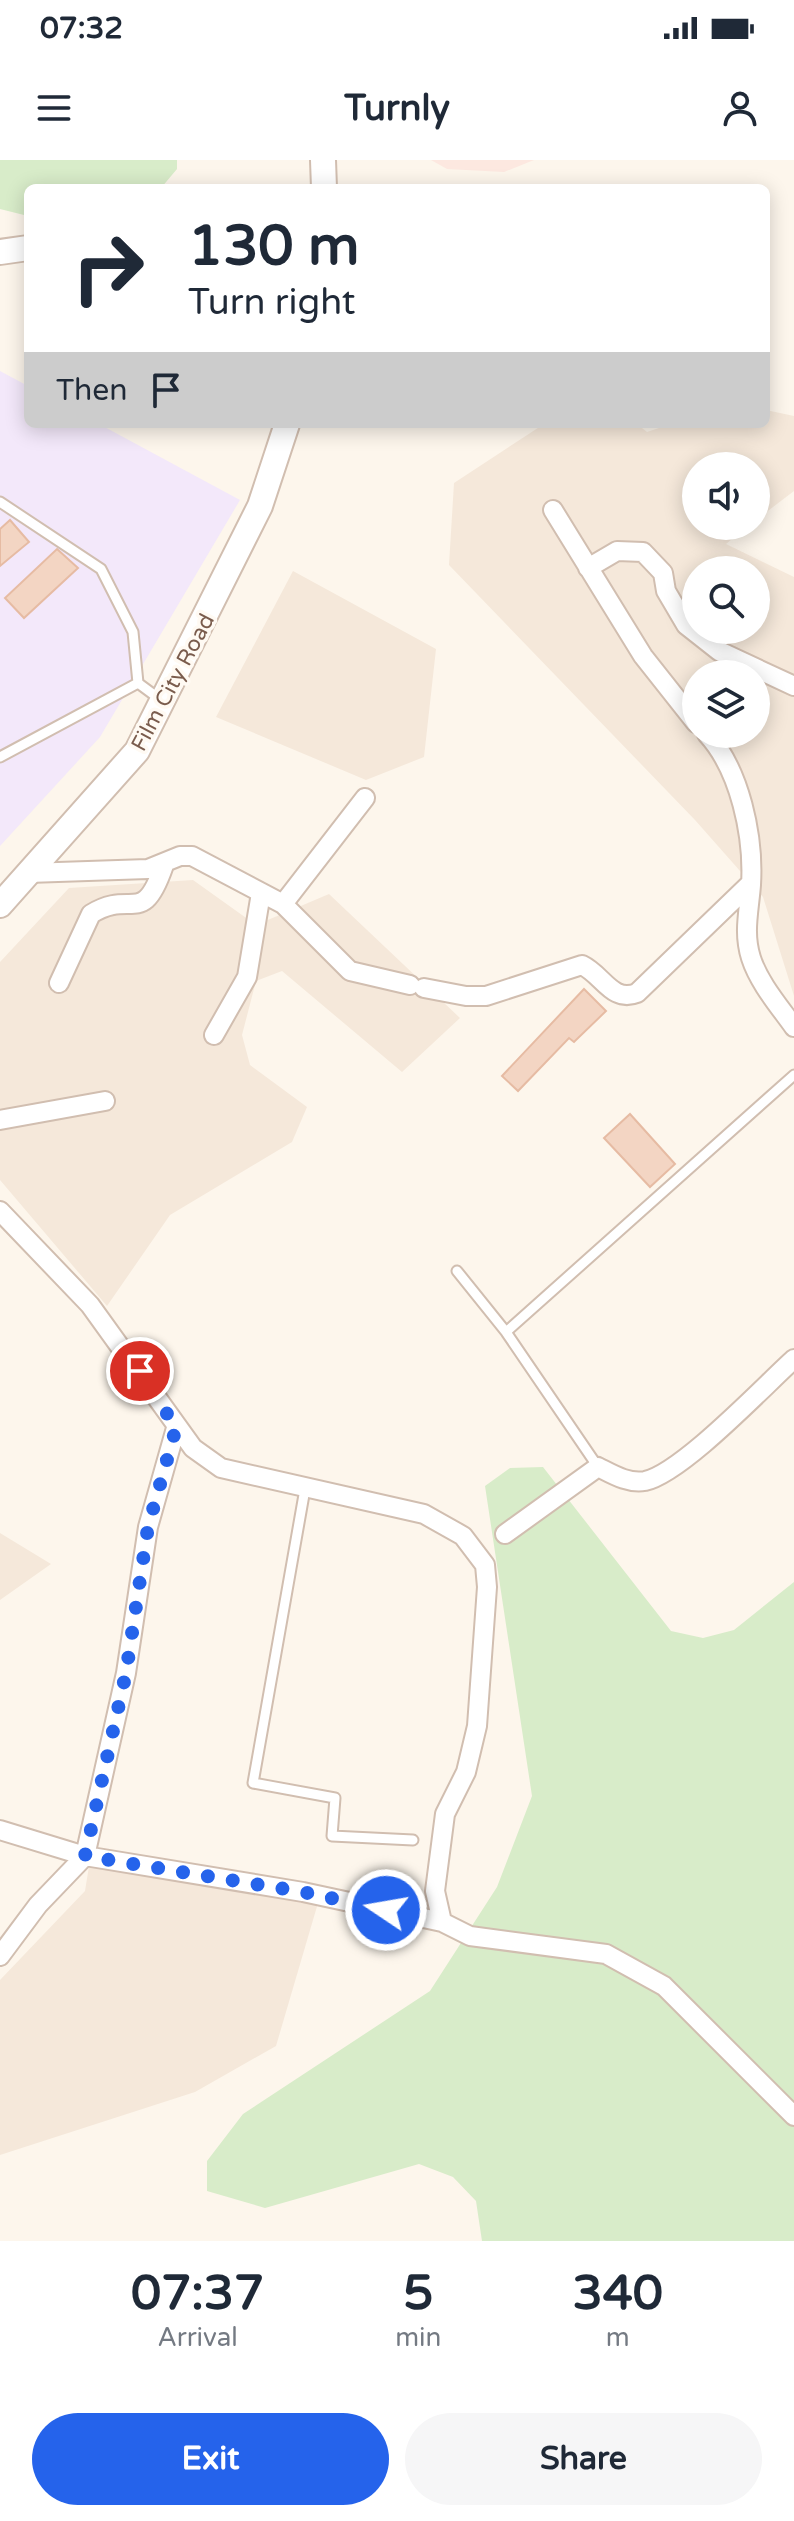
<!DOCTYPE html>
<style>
:root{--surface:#fff;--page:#f6f6f7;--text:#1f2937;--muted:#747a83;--accent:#2563eb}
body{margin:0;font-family:"Varela Round",sans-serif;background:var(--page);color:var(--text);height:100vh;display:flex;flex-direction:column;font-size:30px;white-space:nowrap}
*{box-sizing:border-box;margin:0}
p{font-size:26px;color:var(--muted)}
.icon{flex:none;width:44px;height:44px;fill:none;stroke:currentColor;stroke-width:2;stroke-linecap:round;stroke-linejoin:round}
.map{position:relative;height:2081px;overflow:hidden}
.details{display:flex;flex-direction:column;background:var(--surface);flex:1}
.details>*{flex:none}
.top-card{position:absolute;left:24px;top:24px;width:746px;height:244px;border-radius:12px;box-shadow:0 4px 20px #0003;background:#fff;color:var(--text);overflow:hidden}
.fabs{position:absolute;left:682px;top:292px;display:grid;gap:16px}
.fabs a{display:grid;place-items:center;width:88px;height:88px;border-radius:50%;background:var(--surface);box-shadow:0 4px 20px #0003;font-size:40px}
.pin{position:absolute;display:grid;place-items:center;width:68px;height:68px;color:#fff;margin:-34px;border:4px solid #fff;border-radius:50%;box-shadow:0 2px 8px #0007}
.me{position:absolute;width:88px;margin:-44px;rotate:282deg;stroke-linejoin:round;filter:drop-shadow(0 0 6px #0008)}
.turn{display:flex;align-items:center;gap:28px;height:168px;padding:0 32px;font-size:36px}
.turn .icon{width:104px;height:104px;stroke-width:2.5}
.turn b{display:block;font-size:56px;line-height:68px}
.then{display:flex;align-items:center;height:76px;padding:0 32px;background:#0003;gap:16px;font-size:30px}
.eta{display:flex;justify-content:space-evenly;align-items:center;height:136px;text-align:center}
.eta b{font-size:48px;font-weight:800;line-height:56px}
.cta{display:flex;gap:16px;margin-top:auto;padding:16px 32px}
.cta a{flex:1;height:92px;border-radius:48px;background:var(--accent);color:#fff;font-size:32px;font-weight:800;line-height:92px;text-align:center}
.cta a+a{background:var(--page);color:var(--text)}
.status{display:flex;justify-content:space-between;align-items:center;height:56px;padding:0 40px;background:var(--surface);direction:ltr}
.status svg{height:22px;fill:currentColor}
header{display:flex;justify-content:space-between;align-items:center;height:104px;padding:0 32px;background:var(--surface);font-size:36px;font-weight:800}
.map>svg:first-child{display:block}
.residential{fill:#f5e8da;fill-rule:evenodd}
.commercial{fill:#fde8e0}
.education{fill:#f3e8fa}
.green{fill:#d8ecc9}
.building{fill:#f3d5c3;stroke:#e6bba3;stroke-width:2}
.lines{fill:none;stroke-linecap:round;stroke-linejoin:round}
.service-casing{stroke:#d1beb0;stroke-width:13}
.minor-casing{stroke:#d1beb0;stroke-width:22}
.tertiary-casing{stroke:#d1beb0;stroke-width:28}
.service{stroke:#fff;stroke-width:9}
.minor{stroke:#fff;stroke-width:18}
.tertiary{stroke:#fff;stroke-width:24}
.route{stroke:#2563eb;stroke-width:14;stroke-dasharray:0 25.2}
.labels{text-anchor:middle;stroke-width:7;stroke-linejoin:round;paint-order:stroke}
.street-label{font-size:22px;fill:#7a5c4d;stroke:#fffaf3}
</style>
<div class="status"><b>07:32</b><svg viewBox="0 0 49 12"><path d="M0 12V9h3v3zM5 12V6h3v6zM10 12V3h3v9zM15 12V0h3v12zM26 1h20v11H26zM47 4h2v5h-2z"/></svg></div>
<header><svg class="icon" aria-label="menu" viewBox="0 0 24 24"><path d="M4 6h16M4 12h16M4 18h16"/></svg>Turnly<svg class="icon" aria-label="person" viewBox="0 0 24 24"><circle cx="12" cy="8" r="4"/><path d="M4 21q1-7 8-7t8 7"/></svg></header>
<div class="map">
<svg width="794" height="2081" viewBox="0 0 794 2081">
<rect width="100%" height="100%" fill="#fdf6ec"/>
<path class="residential" d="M 766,250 L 794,256 L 794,331 L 756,360 L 756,306 L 696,306 L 696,366 L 748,366 L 726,384 L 794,417 L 794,836 L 763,737 L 695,660 L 449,405 L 454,323 L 544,264 L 637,264 L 647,272 L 671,264 L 766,264 ZM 696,410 L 756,410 L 756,470 L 696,470 ZM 696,514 L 756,514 L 756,574 L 696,574 Z
M 293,411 L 436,489 L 424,597 L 366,620 L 216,557 Z
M 193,720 L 256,765 L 329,734 L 460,858 L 402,912 L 282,811 L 256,821 L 242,875 L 250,905 L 307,947 L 292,982 L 170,1055 L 107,1146 L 0,1020 L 0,802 L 69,728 Z
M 0,1373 L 51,1404 L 0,1440 Z
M 90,1700 L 318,1743 L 276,1886 L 195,1932 L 0,1995 L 0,1820 L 85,1731 Z"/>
<path class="commercial" d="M 431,0 L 534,0 L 504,12 L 447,9 Z"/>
<path class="education" d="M 0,211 L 28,226 L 28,264 L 99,264 L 240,340 L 100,577 L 0,686 Z"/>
<path class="green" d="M 0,0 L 177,0 L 177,9 L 161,28 L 28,28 L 28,56 L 0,49 Z
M 543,1307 L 671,1471 L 703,1478 L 734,1470 L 794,1422 L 794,2081 L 482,2081 L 476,2041 L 453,2017 L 419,2004 L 265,2048 L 207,2031 L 207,2001 L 243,1954 L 430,1831 L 497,1727 L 532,1636 L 485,1326 L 510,1308 Z"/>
<path class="building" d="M 10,360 L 29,382 L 0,406 L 0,369 Z
M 57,389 L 78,408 L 24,458 L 5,438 Z
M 584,829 L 606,851 L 574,882 L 569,878 L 518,931 L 502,916 Z
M 630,954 L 675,1004 L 650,1027 L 604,978 Z"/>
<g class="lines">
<g class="service-casing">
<path id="service" d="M 0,342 L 101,409 L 133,472 L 138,523 L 161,540
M 0,597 L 138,523
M 457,1111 L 506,1172 L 598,1307
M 506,1172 L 794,915
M 305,1329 L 253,1623 L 335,1638 L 332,1676 L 413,1680"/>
</g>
<g class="minor-casing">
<path id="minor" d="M 553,350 L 643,496 L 696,563
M 588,408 L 617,391 L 643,392 L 663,413 L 666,431 L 686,465 L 719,491 L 794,526
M 707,574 C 740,610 754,676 751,725 C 749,751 743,773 751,798 C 759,823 779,846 794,867
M 28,713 L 148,709 L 180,696 L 192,696 L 283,744 L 350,811 L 410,825
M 283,744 L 365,638
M 59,823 L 91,754 C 133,728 142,769 164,705
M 424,828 L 466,836 L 486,836 L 582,805 C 603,815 612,843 637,833 L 751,723
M 214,875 L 247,817 L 261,733
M 0,960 L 105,941
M 0,1051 L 90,1145 L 193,1288 L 221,1308 L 424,1354 L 463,1376 L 485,1405 L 487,1427 L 477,1566 L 466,1612 L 445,1654 L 435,1731 L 442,1762
M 505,1374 L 598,1307 C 612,1314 628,1324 645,1321 C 682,1313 763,1227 794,1199
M 0,1670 L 85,1696 L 303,1732 L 442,1762 L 470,1776 L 606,1794 L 664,1826 L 794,1956
M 0,1796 L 38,1745 L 85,1696 L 126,1513 L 148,1367 L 176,1268"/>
</g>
<g class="tertiary-casing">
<path id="tertiary" d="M 323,0 L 324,28
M 0,92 L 28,88
M 0,745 L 137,591 L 260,346 L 287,264"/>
</g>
<use href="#service" class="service"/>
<use href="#minor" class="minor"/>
<use href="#tertiary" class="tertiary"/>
</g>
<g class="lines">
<path class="route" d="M 140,1211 L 176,1268 L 148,1367 L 126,1513 L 85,1696 L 303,1732 L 386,1750"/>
</g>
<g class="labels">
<g class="street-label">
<text transform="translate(172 522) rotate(-62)" y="8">Film City Road</text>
</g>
</g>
</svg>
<div class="fabs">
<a><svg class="icon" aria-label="sound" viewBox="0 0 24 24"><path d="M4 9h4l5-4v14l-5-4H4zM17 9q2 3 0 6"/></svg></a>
<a><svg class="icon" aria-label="search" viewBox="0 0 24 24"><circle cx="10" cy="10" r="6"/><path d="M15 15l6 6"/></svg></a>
<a><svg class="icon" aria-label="layers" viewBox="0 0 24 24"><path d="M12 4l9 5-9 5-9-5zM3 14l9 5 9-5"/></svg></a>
</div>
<div class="pin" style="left:140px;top:1211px;background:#d93025"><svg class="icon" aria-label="arrive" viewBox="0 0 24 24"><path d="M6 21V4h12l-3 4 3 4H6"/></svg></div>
<svg class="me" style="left:386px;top:1750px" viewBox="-20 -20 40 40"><circle r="17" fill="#2563eb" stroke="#fff" stroke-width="3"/><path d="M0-11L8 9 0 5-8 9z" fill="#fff"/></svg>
<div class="top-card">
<div class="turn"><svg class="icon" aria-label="right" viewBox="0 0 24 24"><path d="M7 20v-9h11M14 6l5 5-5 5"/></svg><div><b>130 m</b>Turn right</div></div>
<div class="then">Then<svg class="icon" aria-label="arrive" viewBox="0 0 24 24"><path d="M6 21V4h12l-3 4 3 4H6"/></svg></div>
</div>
</div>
<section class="details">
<div class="eta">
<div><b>07:37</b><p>Arrival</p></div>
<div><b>5</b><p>min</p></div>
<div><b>340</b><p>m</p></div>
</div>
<div class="cta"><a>Exit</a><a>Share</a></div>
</section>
